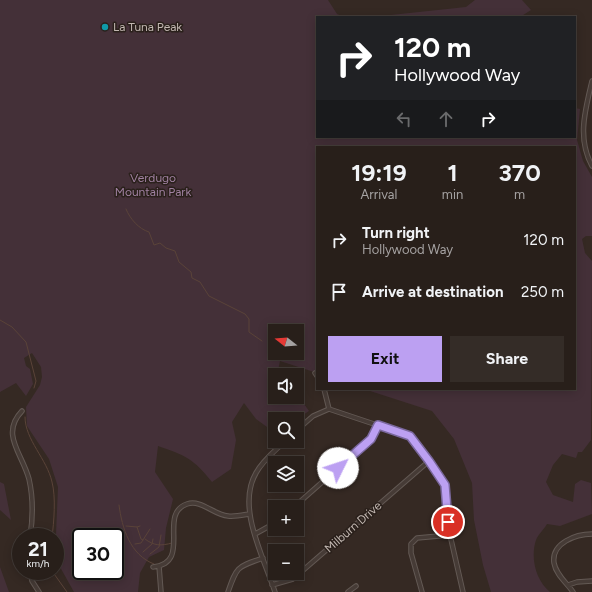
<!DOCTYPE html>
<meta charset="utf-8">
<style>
:root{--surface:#281f1a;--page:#342c27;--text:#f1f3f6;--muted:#a5a2a2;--line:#443d39;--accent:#bca0f2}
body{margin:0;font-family:Figtree,sans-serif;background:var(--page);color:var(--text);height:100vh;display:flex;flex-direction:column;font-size:15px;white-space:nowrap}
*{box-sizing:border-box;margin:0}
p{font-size:13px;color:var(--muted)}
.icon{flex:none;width:22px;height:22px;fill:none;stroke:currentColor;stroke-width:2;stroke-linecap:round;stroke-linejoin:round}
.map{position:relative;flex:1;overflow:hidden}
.sheet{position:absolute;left:316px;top:146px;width:260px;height:244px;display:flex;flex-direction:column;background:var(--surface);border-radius:0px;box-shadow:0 2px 10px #0003,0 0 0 1px var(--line)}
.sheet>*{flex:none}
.top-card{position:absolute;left:316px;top:16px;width:260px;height:122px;border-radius:0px;box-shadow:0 2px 10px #0003,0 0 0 1px var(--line);background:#202124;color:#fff;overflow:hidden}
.needle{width:26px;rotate:287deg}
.buttons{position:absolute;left:268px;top:324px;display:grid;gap:8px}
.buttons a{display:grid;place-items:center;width:36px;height:36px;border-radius:0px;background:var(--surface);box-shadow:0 2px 10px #0003,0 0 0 1px var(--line);font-size:20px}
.speed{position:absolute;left:12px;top:528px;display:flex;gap:8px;font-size:20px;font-weight:700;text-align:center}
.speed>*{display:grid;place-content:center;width:52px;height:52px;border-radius:50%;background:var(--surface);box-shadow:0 2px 10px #0003,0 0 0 1px var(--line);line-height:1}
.speed small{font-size:10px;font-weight:400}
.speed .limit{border:2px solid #111;border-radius:6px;background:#fff;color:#111}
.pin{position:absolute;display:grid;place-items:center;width:34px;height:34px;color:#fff;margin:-17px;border:2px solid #fff;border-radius:50%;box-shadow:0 1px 4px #0007}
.me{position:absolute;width:44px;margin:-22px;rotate:49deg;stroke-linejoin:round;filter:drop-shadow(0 0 3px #0008)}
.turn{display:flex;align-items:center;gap:14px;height:84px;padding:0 12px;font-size:18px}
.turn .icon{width:52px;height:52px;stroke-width:2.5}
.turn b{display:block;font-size:28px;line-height:34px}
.lanes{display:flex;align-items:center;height:38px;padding:0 12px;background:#0003;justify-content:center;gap:20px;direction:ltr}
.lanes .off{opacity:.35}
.eta{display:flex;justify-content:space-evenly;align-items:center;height:68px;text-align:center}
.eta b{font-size:24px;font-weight:700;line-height:28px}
.action{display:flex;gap:8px;margin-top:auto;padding:8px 12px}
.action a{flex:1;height:46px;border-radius:0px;background:var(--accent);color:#111;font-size:16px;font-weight:700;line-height:46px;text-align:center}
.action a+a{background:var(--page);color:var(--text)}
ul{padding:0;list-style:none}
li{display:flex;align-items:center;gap:12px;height:52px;padding:0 12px}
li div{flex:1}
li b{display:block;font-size:15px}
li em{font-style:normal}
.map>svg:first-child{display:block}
.green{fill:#443038;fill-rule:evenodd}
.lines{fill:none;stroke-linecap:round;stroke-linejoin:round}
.stream{stroke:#5a4338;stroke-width:1}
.minor-casing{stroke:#635954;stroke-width:5.5}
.minor{stroke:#463b36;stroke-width:3.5}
.route-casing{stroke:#7a689d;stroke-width:10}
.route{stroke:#bca0f2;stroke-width:7}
.culture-dot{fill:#0f9aa8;stroke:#2a201b;stroke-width:1.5}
.labels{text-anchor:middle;stroke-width:3;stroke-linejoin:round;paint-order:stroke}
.poi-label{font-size:12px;fill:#c2b7b1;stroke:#2a201b;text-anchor:start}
.park-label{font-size:12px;fill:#a081a1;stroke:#2a201b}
.street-label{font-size:12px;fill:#c2b7b1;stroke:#2a201b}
</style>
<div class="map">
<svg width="592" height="592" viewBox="0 0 592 592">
<rect width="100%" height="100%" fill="#352923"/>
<path class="green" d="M 0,0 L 328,0 L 337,14 L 344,17 L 317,17 L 317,137 L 575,137 L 575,108 L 580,109 L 577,140 L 583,161 L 592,177 L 592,236 L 586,236 L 582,239 L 585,253 L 592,261 L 591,440 L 582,452 L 578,452 L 576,458 L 562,454 L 553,465 L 546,482 L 553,495 L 573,502 L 575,484 L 581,480 L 591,483 L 592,514 L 560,526 L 547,524 C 544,529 538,535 536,540 C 530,558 536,581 550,592 L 491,592 L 483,565 L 474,520 L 472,483 L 454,439 L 432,411 L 364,389 L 575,389 L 575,147 L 317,147 L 317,373 L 280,361 L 277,375 L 275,375 L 275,397 L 297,397 L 297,394 L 309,411 L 297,419 L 275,419 L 274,432 L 256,419 L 244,403 L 232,422 L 236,440 L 231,469 L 212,482 C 194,459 185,455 158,446 L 155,472 L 173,499 L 166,528 L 164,550 L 149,557 L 140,573 L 138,592 L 74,592 L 55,558 L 58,487 L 49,459 L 27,426 L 26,407 L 40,385 L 42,377 L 41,367 L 32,353 L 24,358 L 26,366 L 30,369 L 33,384 L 26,396 L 16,383 L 0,392 ZM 275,331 L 297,331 L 297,353 L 275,353 ZM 81,537 L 115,537 L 115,571 L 81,571 Z
M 475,0 L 522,0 L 531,10 L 520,17 L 372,17 L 466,7 Z
M 0,482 L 4,484 L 11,520 L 0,510 Z
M 0,567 L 9,592 L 0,592 Z"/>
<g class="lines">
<path class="stream" d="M 126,209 C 130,219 139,229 149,232 L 154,245 L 160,243 L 166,248 L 175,251 L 179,262 L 191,272 L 192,278 L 200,282 L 209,296 L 245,314 L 249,319 L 249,332 L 262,341
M 0,320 L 12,327 L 26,342 L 36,381 L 34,388
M 25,417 C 25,440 47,459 52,482 C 56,497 54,522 52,537
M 119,505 C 122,528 130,555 154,564
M 126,526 L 137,527 L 140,526
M 137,527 L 141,539 L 143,540
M 145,539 C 154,546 161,546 172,543
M 135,544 L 141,543 L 150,529
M 143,552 L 152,544 L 153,539
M 150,554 L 159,547 L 161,535
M 52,571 L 67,592"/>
<g class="minor-casing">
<path id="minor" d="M 592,81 C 585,111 577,138 592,166
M 315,373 L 317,376
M 324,389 L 329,409 L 410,436 L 429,461 L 445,485 L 446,509 L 450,535 L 463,592
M 22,411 C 0,434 22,453 29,479 C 33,497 33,518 30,537
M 297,430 L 313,416 L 329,409
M 294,507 L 371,439 L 378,425
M 255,534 L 275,523
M 159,566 L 161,592
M 153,567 C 193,563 157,514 187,504 C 201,499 214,515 228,516 C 234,517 243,515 249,514
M 30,571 L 32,581 L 39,592
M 272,585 L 293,579 L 429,461
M 568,585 L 577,582 L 592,581
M 228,592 C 237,566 237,567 263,558
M 275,592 C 264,558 236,507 256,473 C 263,460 275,451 285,441
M 348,592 L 356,586
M 422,592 L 411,553 L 411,544 L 417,538 L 450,535
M 573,592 C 567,583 556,575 554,563 C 551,543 576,534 592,534"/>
</g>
<use href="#minor" class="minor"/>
</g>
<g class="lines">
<g class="route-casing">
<path id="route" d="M 338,468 L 371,439 L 378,425 L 410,436 L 429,461 L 445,485 L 448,522"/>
</g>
<use href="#route" class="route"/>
</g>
<circle class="culture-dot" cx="105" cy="27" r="4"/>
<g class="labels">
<g class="poi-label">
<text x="113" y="31">La Tuna Peak</text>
</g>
<g class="park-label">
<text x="153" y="182">Verdugo<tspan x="153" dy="14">Mountain Park</tspan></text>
</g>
<g class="street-label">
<text transform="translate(353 527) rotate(-41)" y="4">Milburn Drive</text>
</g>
</g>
</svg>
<div class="buttons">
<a><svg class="needle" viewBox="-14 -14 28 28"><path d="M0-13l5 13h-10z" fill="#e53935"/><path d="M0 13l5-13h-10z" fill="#a5a2a2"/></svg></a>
<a><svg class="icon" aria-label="sound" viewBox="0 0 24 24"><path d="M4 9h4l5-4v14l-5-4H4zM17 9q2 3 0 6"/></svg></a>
<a><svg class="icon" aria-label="search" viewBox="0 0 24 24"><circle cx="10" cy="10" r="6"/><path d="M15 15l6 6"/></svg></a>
<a><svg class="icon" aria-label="layers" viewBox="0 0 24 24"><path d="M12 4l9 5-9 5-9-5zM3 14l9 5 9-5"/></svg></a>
<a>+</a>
<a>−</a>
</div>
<div class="speed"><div>21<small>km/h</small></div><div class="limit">30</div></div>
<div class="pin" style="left:448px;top:522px;background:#d93025"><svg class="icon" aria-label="arrive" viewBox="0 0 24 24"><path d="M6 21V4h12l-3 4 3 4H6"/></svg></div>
<svg class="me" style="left:338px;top:468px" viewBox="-20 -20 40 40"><circle r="19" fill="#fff"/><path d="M0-13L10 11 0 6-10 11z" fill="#bca0f2"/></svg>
<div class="top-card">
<div class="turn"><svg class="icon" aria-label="right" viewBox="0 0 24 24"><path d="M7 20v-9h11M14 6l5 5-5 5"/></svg><div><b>120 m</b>Hollywood Way</div></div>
<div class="lanes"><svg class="icon off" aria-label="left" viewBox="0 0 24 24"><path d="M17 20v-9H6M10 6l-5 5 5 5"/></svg><svg class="icon off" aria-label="ahead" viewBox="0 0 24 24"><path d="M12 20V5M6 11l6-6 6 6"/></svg><svg class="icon" aria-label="right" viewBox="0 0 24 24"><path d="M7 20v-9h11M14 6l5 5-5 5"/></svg></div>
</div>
<section class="sheet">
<div class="eta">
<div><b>19:19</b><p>Arrival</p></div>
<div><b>1</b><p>min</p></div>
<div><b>370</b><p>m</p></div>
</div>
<ul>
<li><svg class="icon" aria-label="right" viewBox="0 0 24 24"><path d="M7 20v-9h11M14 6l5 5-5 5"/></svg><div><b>Turn right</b><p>Hollywood Way</p></div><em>120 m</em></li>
<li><svg class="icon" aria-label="arrive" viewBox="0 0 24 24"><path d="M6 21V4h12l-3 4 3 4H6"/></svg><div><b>Arrive at destination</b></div><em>250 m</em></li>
</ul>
<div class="action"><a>Exit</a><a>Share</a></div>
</section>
</div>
